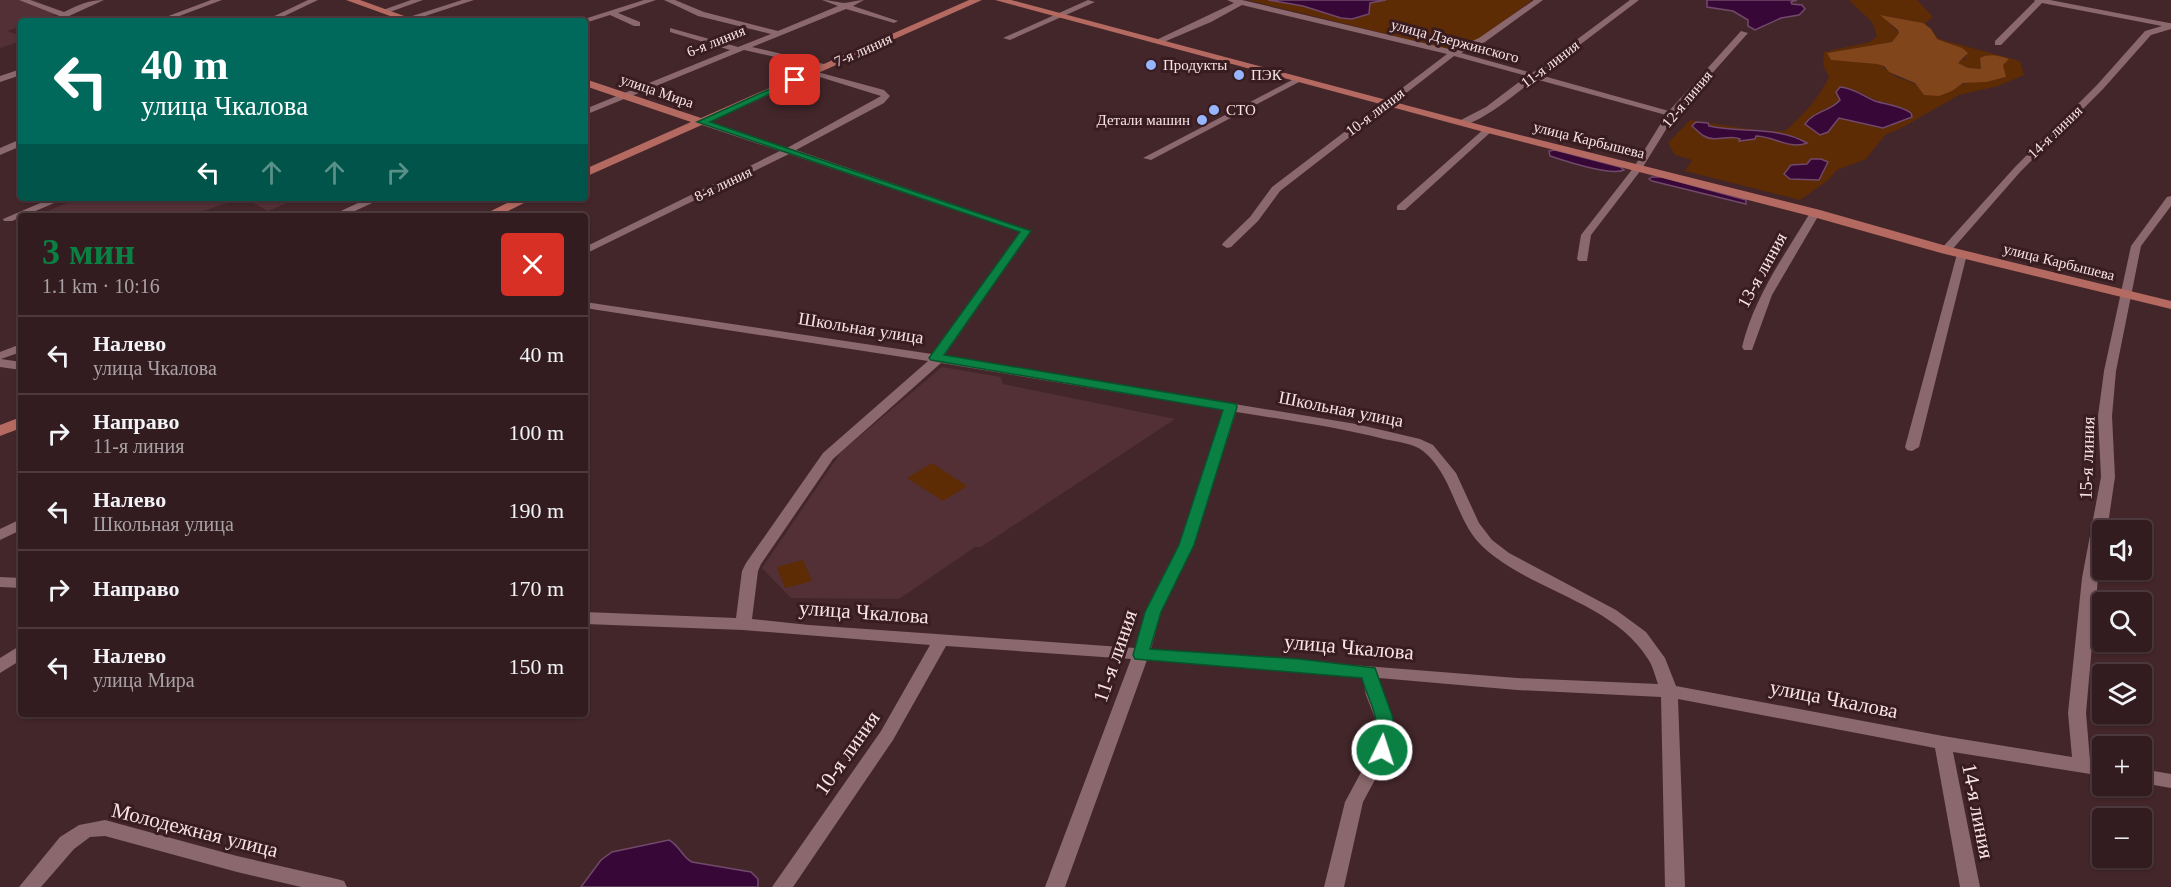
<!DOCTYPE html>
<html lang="ru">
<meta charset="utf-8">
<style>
:root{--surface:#321c20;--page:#3d292d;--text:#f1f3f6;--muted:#a8a1a5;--line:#4d3a3e;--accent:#0b8043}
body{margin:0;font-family:Georgia,serif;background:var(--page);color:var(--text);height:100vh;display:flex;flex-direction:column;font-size:22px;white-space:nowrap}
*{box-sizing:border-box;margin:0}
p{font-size:20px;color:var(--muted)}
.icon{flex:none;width:33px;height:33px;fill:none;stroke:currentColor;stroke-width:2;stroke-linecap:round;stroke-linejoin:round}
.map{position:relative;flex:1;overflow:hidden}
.sheet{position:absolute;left:18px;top:213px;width:570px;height:504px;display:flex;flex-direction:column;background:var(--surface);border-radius:6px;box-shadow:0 2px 4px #0004,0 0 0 2px var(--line)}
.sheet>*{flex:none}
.hud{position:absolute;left:18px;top:18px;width:570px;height:183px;border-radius:6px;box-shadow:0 2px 4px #0004,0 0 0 2px var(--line);background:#00695c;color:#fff;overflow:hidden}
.controls{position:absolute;left:2092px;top:520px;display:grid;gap:12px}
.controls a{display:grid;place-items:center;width:60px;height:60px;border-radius:6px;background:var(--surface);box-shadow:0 2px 4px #0004,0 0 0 2px var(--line);font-size:30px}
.pin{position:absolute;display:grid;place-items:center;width:51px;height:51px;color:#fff;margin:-26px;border-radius:12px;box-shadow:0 3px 9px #0006}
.me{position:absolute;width:66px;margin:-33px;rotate:4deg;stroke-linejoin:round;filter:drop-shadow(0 0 4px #0008)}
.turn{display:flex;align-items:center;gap:21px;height:126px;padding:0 24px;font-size:27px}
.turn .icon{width:78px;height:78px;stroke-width:2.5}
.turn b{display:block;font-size:42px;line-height:51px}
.lanes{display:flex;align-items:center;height:57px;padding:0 24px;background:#0003;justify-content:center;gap:30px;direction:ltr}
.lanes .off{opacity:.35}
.round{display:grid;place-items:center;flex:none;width:63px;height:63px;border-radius:6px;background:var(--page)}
.head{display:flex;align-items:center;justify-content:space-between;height:102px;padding:0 24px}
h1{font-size:36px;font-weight:600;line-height:45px;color:var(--accent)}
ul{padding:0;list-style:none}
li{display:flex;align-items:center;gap:18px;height:78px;padding:0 24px;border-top:2px solid var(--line)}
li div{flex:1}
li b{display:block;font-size:22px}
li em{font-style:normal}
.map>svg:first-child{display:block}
.built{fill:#533035}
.green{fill:#5d2b04;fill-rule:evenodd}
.forest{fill:#81451c}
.water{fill:#370737;stroke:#71496b;stroke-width:1.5}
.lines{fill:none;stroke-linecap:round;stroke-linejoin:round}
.minor{fill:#8a686d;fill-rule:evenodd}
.major{fill:#b56a61;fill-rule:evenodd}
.route{fill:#0b8043;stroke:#07532c;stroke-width:1.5}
.poi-dot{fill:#97b6fd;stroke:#381c20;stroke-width:2}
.labels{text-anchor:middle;stroke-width:6;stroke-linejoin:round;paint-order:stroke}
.far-street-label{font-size:15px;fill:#f7e3e5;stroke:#381c20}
.far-poi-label{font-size:15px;fill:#f7e3e5;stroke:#381c20;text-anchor:start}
.street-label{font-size:18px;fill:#f7e3e5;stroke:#381c20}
.near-street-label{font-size:21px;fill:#f7e3e5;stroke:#381c20}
</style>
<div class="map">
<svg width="2171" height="887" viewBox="0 0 2171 887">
<rect width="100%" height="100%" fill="#43262a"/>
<path class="built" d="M 0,0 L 34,0 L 63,12 L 37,21 L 21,21 L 21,26 L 7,31 L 21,36 L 21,41 L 0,48 Z
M 79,198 L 299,198 L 268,211 L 248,200 L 233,201 L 188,216 L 36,216 Z
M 942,367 L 1001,377 L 1003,384 L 1175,419 L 981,547 L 975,547 L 899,599 L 791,598 L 762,568 L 841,452 Z"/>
<path class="green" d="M 1248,0 L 1268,0 L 1303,6 L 1352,19 L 1370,3 L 1386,0 L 1532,0 L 1479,40 L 1452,50 Z
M 1849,0 L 1917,0 L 1933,17 L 1925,23 L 1939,39 L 2020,61 L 2024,75 L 1998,86 L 1959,95 L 1903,127 L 1885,135 L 1866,159 L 1837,170 L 1827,181 L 1800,200 L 1685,171 L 1692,160 L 1675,155 L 1668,143 L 1690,120 L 1762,131 L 1785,131 C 1803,115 1819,98 1829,77 L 1823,65 L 1824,52 L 1870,42 L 1877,36 L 1872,22 ZM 1881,15 L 1923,23 L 1937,39 L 1952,44 L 1966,58 L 1957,63 L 1968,68 L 1981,69 L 1980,62 L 2003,65 L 2005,78 C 1994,80 1966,81 1959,86 L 1919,88 C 1911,79 1898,80 1889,72 C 1884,68 1883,66 1877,63 L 1831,60 L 1827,53 L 1892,42 L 1899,33 ZM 1857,91 L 1877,101 L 1888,103 L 1907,120 L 1894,123 L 1889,127 L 1866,125 L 1839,118 L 1828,132 L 1808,119 ZM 1708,126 L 1791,136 C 1773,138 1758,136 1740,139 L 1736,137 L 1704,136 L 1701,133 ZM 1807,164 L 1819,180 L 1790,179 L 1791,165 Z
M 932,463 L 967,486 L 943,501 L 907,478 Z
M 803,560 L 812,581 L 785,588 L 777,567 Z"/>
<path class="forest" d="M 1880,15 L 1923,23 L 1931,29 L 1937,39 L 1962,48 L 1968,53 L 1958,63 L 1968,68 L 1981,69 L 1980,58 C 1990,53 1999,56 2009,59 L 2003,65 L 2006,77 L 1986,82 L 1963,83 L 1952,91 L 1939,96 L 1924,95 L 1915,83 L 1889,72 L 1884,66 L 1877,64 L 1831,60 L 1827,53 L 1892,42 L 1899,33 L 1898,30 Z"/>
<path class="water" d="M 1268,0 L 1386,0 L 1370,3 L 1369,14 L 1352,19 L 1341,18 L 1303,6 Z
M 1707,0 L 1797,0 L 1791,2 L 1792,4 L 1802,5 L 1805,9 L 1799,15 L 1781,18 L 1755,30 L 1748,26 L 1748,20 L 1733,11 L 1707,7 Z
M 1840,87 C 1854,88 1863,96 1875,101 C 1888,105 1900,105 1911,113 L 1912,117 L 1883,128 L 1839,118 L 1828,132 L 1820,135 L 1805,124 C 1814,111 1831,111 1840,100 L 1836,92 Z
M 1696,122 L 1708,123 L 1709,126 C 1740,133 1779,126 1807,143 C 1790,150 1773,136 1756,136 L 1755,139 L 1739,141 L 1740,139 C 1730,134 1715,143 1704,136 C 1700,134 1696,129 1692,126 Z
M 1555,150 L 1620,167 L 1624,170 C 1611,176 1565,161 1550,156 L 1549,151 Z
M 1811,159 L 1821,159 L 1828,162 L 1819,180 L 1790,179 L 1784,174 L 1791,165 L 1807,164 Z
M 1652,177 L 1662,177 L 1746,200 L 1746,204 L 1652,181 L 1649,179 Z
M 669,840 C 680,846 682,857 692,862 L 751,872 L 758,879 L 758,887 L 581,887 L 601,860 L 612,852 Z"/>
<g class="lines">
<path class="minor" d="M 19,0 L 30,0 L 64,12 C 78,5 88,0 104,0 L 69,16 L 73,21 L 65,21 L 62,17 Z
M 211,0 L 222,0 L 166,21 L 155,21 Z
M 308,0 L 318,0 L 274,21 L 264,21 Z
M 411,0 L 423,0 L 387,13 L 380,11 Z
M 462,0 L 474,0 L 410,21 L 403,19 Z
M 644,0 L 656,0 L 618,13 L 640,22 L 640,26 L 634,26 L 610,15 L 585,23 L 578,21 Z
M 664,0 L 675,0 L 704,12 L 778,31 L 838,6 L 822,0 C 830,0 836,2 843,3 C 849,3 857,0 864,0 L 853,6 L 898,21 L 894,23 L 846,9 L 752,47 L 828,65 L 828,69 L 744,50 L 585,115 L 585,109 L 730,50 L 670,32 L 670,28 L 738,47 L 771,34 L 698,16 Z
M 1088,0 L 1095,2 L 1010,40 L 1003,38 Z
M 1227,0 L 1242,0 L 1453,50 L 1479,38 L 1534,0 L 1543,0 L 1485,42 L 1461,53 L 1532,73 L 1630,0 L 1639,0 L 1540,75 L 1669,111 L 1741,31 L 1748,33 L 1675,115 L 1641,170 L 1591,235 L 1587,261 L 1579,261 L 1577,259 L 1581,235 L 1634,167 L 1666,115 L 1535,79 C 1520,90 1477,127 1459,125 L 1459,121 L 1486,107 L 1527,76 L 1454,56 L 1280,191 L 1258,221 L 1231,247 L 1227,248 L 1222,245 L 1223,243 L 1250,217 L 1272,187 L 1447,54 L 1242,5 L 1211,22 L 1159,44 L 1152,42 L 1234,3 Z
M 2034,0 L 2050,0 L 2169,23 L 2171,23 L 2171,29 L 2151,35 L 2103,89 L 2021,171 L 1950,252 L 1942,252 L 1942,248 L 2015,167 L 2097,85 L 2145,31 L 2162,26 L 2042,3 L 2001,45 L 1995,45 L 1995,41 L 2035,1 Z
M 21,69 L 21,75 L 0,82 L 0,76 Z
M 810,70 L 884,90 L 890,96 L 884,103 L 796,150 L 1031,231 L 944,356 L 1356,424 L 1420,439 L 1433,445 L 1456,473 L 1479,523 L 1492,540 L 1509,553 L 1616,610 L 1646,632 L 1665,658 L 1676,686 L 1943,736 L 2072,757 L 2068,713 L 2082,578 L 2101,477 L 2098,416 L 2104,371 L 2131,246 L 2167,197 L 2171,196 L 2171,206 L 2141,246 L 2116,371 L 2112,416 L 2115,477 L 2107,531 L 2103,531 L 2103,550 L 2098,578 L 2086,713 L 2090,760 L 2103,762 L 2103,776 L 1953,752 L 1980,887 L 1960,887 L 1935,748 L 1678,699 L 1685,887 L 1665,887 L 1661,697 L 1517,690 L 1379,678 L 1382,695 L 1393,718 L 1391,750 L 1363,802 L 1344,887 L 1324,887 L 1345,802 L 1373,750 L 1375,718 L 1366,695 L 1362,677 L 1147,660 L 1065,887 L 1045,887 L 1131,659 L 946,646 L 893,740 L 793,887 L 772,887 L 881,731 L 930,645 L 743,630 L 585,624 L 585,612 L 736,618 L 742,571 L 746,563 L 823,453 L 928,361 L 585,308 L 585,302 L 932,354 L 1020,232 L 789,154 L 585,254 L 585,247 L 780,151 L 699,124 L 699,120 L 705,120 L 787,148 L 881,96 L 810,74 ZM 941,363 L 1224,410 L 1179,545 L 1145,612 L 1135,648 L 809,625 L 752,619 L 758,571 L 761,564 L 833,459 ZM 1236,412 C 1286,420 1336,427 1384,439 C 1397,442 1413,443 1423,451 C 1454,476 1455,521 1483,547 C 1530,591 1613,602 1648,659 C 1653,666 1655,676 1658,684 L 1517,678 L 1151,649 L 1161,612 L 1193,545 Z
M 1296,78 L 1303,80 L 1151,160 L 1143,158 Z
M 1485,128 L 1493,130 L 1405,210 L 1397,210 L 1397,206 Z
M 21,139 L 21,146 L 0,155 L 0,148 Z
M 52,198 L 66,198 L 12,221 L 4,221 L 3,219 Z
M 369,198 L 383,198 L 344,216 L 330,216 Z
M 1815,210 L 1820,213 L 1772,295 L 1752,350 L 1744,350 L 1742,347 C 1754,297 1784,256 1810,213 Z
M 1962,251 L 1967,254 L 1919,447 L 1912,451 L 1907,450 L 1905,447 L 1957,254 Z
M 21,344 L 21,352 L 1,359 L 21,362 L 21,370 L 0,367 L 0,352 Z
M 21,519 L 21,530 L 0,540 L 0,529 Z
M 0,577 L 21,578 L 21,588 L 0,587 Z
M 21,645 L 21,660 L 0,673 L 0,658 Z
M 2142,769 L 2171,774 L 2171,788 L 2142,783 Z
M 105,820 L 237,856 L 337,879 L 344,881 L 347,887 L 301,887 L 237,872 L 105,836 L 90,837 L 74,849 L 41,887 L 19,887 L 60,837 L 79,825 Z"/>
<path class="major" d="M 346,0 L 360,0 L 418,21 L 404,21 Z
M 969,0 L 982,0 L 585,177 L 585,169 L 691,122 L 585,86 L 585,79 L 701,118 Z
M 995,0 L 1011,0 L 1492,128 L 1820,210 L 1950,247 L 2171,301 L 2171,309 L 1941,253 L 1810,216 L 1484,132 Z
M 517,198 L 534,198 L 498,216 L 481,216 Z
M 21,417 L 21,428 L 0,436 L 0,425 Z"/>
</g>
<path class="route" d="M 792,79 L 799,80 L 710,122 L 1031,231 L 944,355 L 1236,404 L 1237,407 L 1194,545 L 1161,612 L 1150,649 L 1299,659 L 1375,668 L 1393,718 L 1391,750 L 1389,755 L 1382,757 L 1376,755 C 1371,745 1376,732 1376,721 C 1375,709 1365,691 1362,678 L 1135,659 L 1133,655 L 1145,612 L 1179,545 L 1223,410 L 931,360 L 929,358 L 1020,232 L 697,122 Z"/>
<g class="poi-dot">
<circle cx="1151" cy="65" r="6"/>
<circle cx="1239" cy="75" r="6"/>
<circle cx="1214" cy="110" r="6"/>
<circle cx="1202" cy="120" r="6"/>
</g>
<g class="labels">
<g class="far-street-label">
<text transform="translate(716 41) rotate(-22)" y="5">6-я линия</text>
<text transform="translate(1455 41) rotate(15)" y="5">улица Дзержинского</text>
<text transform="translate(863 50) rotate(-24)" y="5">7-я линия</text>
<text transform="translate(1550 64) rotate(-37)" y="5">11-я линия</text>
<text transform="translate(657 91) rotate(19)" y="5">улица Мира</text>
<text transform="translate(1687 99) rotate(-50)" y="5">12-я линия</text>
<text transform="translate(1375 112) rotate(-37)" y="5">10-я линия</text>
<text transform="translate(2055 132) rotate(-44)" y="5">14-я линия</text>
<text transform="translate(1589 140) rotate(14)" y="5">улица Карбышева</text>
<text transform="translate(723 184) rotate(-26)" y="5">8-я линия</text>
<text transform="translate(2059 262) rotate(14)" y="5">улица Карбышева</text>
</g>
<g class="far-poi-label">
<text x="1163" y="70">Продукты</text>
<text x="1251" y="80">ПЭК</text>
<text x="1226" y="115">СТО</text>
<text x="1190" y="125" text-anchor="end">Детали машин</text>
</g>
<g class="street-label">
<text transform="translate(1762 270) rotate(-61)" y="6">13-я линия</text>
<text transform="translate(861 328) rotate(9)" y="6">Школьная улица</text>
<text transform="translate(1341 409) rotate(11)" y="6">Школьная улица</text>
<text transform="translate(2087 458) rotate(-88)" y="6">15-я линия</text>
</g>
<g class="near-street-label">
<text transform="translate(864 612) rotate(4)" y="7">улица Чкалова</text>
<text transform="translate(1349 647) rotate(5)" y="7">улица Чкалова</text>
<text transform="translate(1115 656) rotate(-71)" y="7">11-я линия</text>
<text transform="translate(1834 699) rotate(11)" y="7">улица Чкалова</text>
<text transform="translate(847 753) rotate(-55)" y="7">10-я линия</text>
<text transform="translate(1978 811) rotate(79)" y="7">14-я линия</text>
<text transform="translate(195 830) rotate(14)" y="7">Молодежная улица</text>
</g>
</g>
</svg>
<div class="controls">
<a><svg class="icon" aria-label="sound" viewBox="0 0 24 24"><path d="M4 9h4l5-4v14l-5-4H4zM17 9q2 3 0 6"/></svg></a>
<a><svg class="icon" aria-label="search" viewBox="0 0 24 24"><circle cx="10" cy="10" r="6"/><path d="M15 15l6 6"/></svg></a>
<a><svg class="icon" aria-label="layers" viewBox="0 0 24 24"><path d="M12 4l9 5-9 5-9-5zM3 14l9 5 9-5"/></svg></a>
<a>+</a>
<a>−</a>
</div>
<div class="pin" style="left:795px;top:80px;background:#d93025"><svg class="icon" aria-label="arrive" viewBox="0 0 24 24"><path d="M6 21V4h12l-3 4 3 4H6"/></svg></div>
<svg class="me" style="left:1382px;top:750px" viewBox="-20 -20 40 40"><circle r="17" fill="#0b8043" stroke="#fff" stroke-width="3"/><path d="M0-11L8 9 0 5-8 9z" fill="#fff"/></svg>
<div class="hud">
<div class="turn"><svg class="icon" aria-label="left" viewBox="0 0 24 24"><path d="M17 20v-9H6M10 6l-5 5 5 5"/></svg><div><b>40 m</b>улица Чкалова</div></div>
<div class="lanes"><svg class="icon" aria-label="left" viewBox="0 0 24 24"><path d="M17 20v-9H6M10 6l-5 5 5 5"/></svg><svg class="icon off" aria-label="ahead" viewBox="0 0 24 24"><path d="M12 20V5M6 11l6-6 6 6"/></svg><svg class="icon off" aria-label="ahead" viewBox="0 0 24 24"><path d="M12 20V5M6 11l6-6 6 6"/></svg><svg class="icon off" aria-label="right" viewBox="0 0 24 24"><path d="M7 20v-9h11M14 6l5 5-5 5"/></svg></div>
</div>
<section class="sheet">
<div class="head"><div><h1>3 мин</h1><p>1.1 km · 10:16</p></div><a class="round" style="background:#d93025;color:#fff"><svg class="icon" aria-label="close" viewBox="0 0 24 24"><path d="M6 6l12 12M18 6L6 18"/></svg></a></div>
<ul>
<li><svg class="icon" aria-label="left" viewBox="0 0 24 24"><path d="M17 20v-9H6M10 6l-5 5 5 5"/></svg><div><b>Налево</b><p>улица Чкалова</p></div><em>40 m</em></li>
<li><svg class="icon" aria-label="right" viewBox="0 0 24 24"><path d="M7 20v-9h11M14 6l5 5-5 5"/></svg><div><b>Направо</b><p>11-я линия</p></div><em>100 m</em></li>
<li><svg class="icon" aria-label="left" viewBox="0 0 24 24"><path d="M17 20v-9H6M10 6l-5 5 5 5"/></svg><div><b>Налево</b><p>Школьная улица</p></div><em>190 m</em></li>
<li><svg class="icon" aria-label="right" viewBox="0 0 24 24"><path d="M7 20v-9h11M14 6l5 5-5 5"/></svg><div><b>Направо</b></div><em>170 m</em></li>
<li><svg class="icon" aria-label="left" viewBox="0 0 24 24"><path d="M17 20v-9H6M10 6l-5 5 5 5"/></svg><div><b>Налево</b><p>улица Мира</p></div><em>150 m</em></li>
</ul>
</section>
</div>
